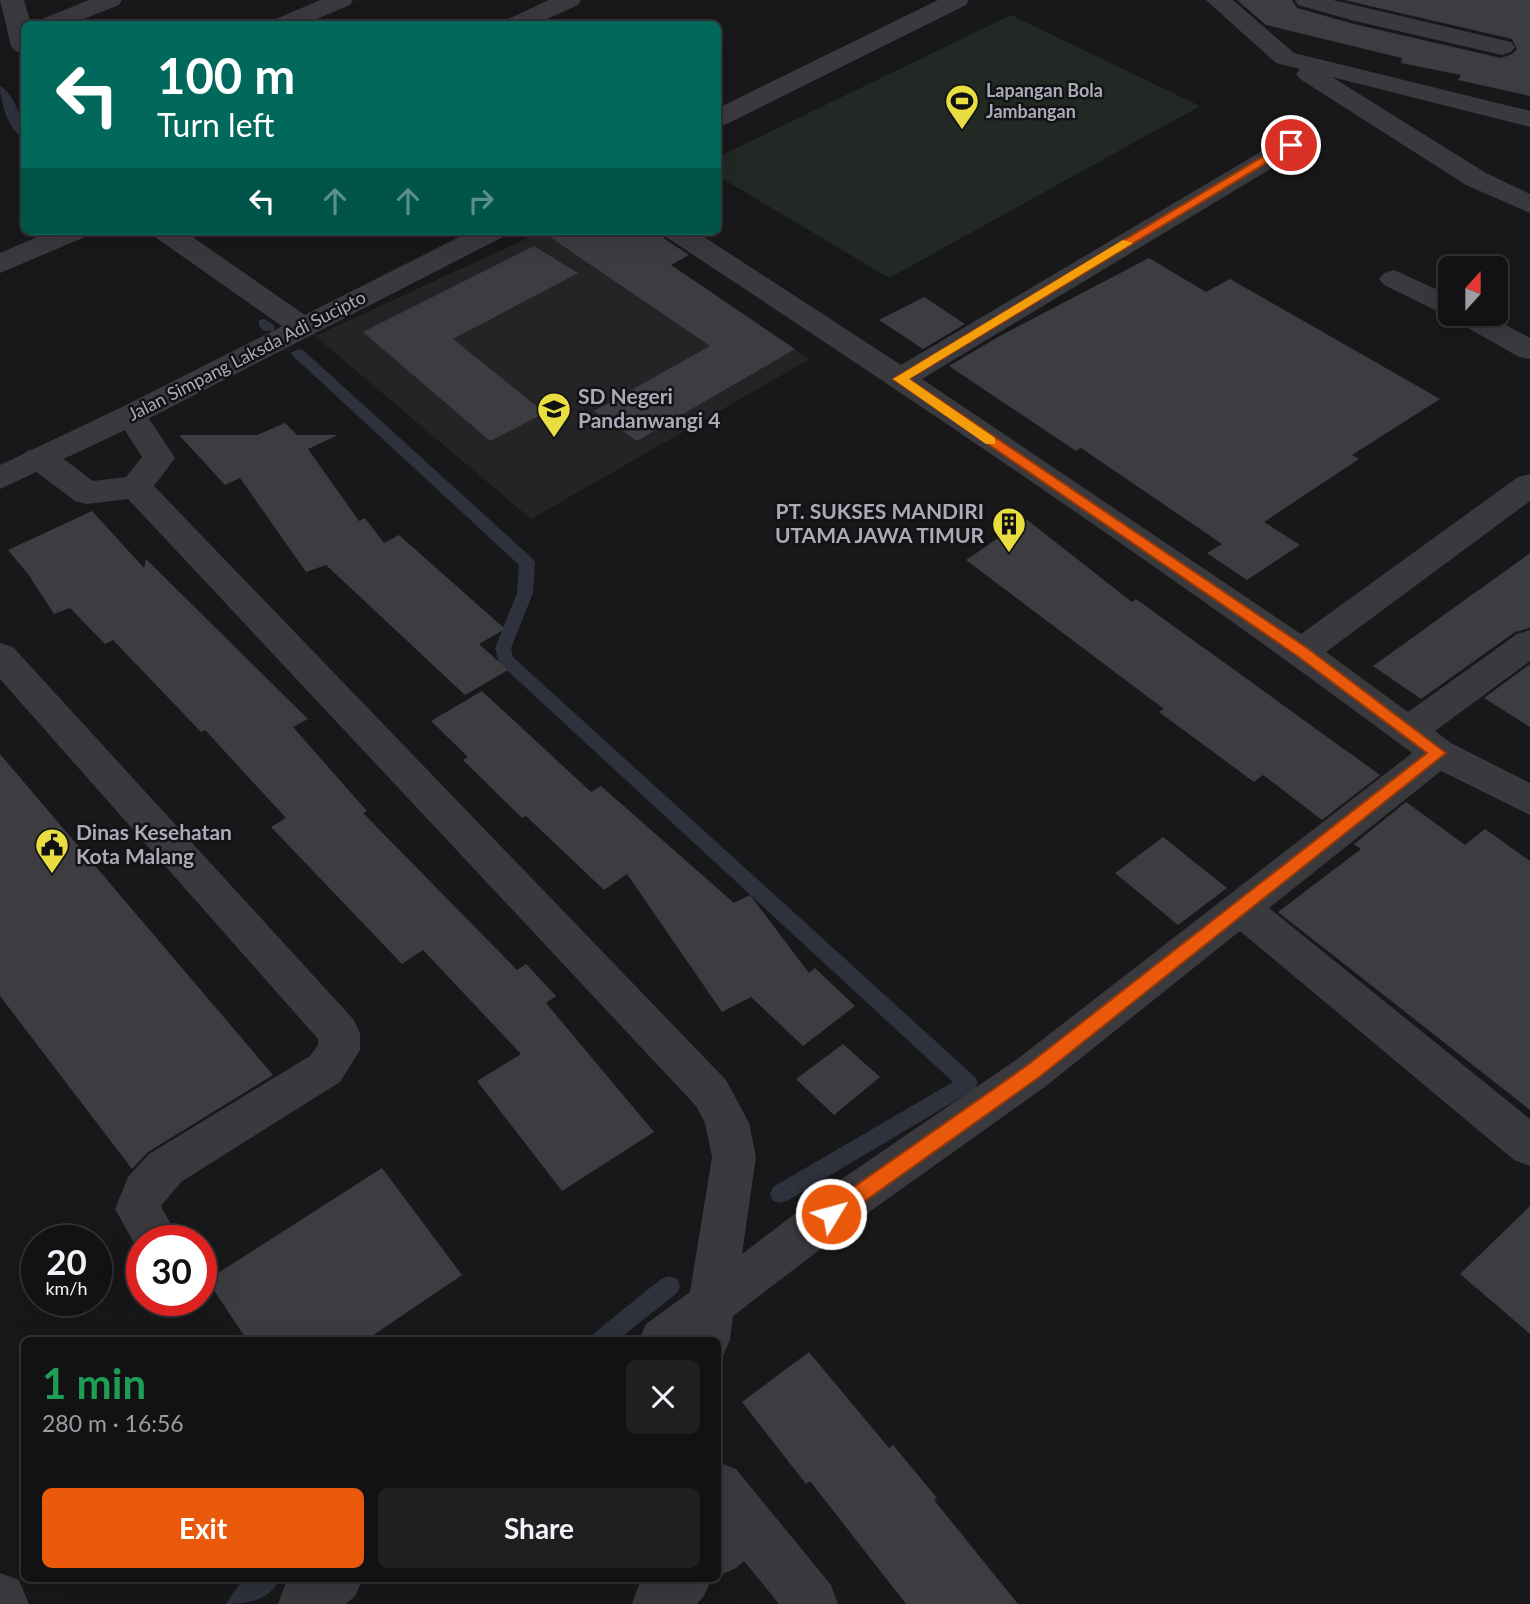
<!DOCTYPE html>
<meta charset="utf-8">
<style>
:root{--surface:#121113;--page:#1f1f21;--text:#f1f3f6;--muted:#9c9da0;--line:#313133;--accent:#ea580c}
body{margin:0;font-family:Lato,sans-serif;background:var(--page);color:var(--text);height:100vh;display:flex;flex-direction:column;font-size:26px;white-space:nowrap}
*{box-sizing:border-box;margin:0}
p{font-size:23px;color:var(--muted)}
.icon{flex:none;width:38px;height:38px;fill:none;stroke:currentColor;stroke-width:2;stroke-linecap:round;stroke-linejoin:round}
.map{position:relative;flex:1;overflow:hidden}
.side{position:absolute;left:21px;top:1337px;width:700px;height:245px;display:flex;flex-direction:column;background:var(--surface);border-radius:10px;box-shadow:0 7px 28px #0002,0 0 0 2px var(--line)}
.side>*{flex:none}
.top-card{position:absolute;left:21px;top:21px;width:700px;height:214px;border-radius:10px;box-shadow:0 7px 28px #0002,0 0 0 2px var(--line);background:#00695c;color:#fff;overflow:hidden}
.needle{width:46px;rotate:21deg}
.tools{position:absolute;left:1438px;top:256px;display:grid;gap:14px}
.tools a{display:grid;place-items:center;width:70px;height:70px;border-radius:10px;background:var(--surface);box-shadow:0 7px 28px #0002,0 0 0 2px var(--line);font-size:35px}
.speed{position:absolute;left:21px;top:1225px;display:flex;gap:14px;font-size:35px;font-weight:700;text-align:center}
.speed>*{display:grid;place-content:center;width:91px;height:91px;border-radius:50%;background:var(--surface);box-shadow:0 7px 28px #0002,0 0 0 2px var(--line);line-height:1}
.speed small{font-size:18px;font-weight:400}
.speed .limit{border:10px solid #d22;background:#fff;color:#111}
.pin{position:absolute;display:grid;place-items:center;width:60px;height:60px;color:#fff;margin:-30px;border:4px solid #fff;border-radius:50%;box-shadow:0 2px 7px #0007}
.me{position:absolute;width:77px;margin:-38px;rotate:53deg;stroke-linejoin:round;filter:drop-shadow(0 0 5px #0008)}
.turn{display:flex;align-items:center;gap:24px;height:147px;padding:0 21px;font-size:32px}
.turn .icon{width:91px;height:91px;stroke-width:2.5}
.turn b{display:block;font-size:49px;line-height:60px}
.lanes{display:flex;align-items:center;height:66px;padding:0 21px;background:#0003;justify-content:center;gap:35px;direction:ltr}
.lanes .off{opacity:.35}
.round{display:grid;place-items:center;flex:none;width:74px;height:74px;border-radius:10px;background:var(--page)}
.headline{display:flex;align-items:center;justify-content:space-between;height:119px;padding:0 21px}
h1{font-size:42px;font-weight:700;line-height:52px;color:#1e9e55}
.primary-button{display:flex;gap:14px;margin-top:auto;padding:14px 21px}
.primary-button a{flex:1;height:80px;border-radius:10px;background:var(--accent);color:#fff;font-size:28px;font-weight:700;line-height:80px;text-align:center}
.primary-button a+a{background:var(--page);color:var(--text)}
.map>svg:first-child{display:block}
.built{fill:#242326}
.green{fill:#222924}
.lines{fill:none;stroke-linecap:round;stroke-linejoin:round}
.stream{fill:#2e323d;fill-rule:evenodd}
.building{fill:#3d3c40}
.minor{fill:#39393e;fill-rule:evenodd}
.tertiary{fill:#39393e;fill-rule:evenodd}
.route{fill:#ea580c;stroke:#983908;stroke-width:2}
.slow{fill:#f59e0b}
.labels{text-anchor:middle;stroke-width:5;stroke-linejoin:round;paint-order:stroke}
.far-poi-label{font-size:18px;font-weight:bold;fill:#aaabb8;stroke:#131214;text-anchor:start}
.far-street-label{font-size:18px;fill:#aaabb8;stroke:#131214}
.poi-label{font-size:21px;font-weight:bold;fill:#aaabb8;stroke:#131214;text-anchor:start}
</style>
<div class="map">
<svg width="1530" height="1604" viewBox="0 0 1530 1604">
<rect width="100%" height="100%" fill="#181719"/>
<path class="built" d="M 543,231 L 611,231 L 810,359 L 531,519 L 315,336 Z"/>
<path class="green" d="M 1011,15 L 1200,106 L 889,278 L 718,176 L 718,157 Z"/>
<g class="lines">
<path class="stream" d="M 0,86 C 14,93 24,122 24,138 C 9,132 0,101 0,86 Z
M 264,319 L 274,325 L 274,331 L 264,331 L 259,326 L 259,320 Z
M 298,349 L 303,350 L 533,559 L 535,563 L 533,593 L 511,648 L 513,657 L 975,1077 L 978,1083 L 975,1089 L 787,1201 L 780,1203 L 773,1201 L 770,1194 L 773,1187 L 953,1082 L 499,663 L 495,648 L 517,593 L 519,565 L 293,356 L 291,353 Z
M 669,1276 L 677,1279 L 680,1286 L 677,1293 L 618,1340 L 591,1340 L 594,1333 L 661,1279 Z
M 247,1578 L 280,1578 C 270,1601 247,1604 226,1604 L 238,1586 Z"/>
</g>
<path class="building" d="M 1237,0 L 1292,0 L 1297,8 L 1354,24 L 1501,58 L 1512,54 L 1517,49 L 1512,39 L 1344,0 L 1530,0 L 1530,96 L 1458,80 L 1461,75 L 1401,63 L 1402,58 L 1266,25 Z
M 541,231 L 659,231 L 665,239 L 689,255 L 671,265 L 795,349 L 637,441 L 594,411 L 710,346 Z
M 534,246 L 578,273 L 453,339 L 545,413 L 490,441 L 363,332 Z
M 1149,258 L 1206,292 L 1230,279 L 1440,399 L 1352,455 L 1359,459 L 1264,522 L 1300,545 L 1247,580 L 1207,553 L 1222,544 L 1081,448 L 1076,451 L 949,366 L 998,337 Z
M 924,297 L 965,324 L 923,349 L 879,320 Z
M 285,423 L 297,435 L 338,435 L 308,449 L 359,521 L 365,518 L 384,543 L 399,535 L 505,629 L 479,644 L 508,670 L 465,695 L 326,565 L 306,572 L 240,478 L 225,485 L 179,435 L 257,435 Z
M 92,511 L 144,568 L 146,559 L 308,719 L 293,727 L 367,811 L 363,813 L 517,970 L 526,964 L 556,996 L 546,1003 L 654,1132 L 562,1191 L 477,1081 L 521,1054 L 423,950 L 402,964 L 271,827 L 286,818 L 205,730 L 201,732 L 113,640 L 105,644 L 70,608 L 54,614 L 28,574 L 8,550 Z
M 1026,519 L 1132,602 L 1136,599 L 1380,775 L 1322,820 L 1263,775 L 1254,782 L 1159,712 L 1164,709 L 966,560 Z
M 1530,553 L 1530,628 L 1515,632 L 1421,699 L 1373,666 Z
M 1530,664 L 1530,727 L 1484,698 Z
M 482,691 L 591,792 L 601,786 L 734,903 L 750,895 L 809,973 L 815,968 L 855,1006 L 803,1046 L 751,997 L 722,1012 L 627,874 L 604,890 L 526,816 L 522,818 L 463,760 L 468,757 L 431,721 Z
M 0,754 L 273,1075 L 148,1152 L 132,1169 L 0,996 Z
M 1406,802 L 1465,845 L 1485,829 L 1530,861 L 1530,1110 L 1278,912 L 1361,849 L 1354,844 Z
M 1163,837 L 1227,888 L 1178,925 L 1115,873 Z
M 843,1044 L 880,1077 L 834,1115 L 796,1079 Z
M 382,1168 L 462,1275 L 366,1340 L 247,1340 L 207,1280 Z
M 1530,1206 L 1530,1334 L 1460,1274 Z
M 809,1352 L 889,1448 L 893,1445 L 937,1498 L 934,1500 L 1018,1604 L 906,1604 L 810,1481 L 806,1484 L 742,1402 Z"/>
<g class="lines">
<path class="minor" d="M 0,0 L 24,0 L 31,24 L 24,24 L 24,53 L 15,51 L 11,46 Z
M 89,0 L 122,0 L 119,5 L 71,24 L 39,24 L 42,19 Z
M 320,0 L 353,0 L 350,5 L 305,24 L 273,24 L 276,19 Z
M 549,0 L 581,0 L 578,5 L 536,24 L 505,24 L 508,19 Z
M 1206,0 L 1233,0 L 1294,53 L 1530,111 L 1530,127 L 1332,77 L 1486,173 L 1530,194 L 1530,213 L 1466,185 L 1300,79 L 1296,74 L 1300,69 L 1276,63 Z
M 1295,0 L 1333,0 L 1511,42 L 1515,47 L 1511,52 L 1502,55 L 1355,21 L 1298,5 Z
M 1291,137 L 1300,139 L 1304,145 L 1300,151 L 922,379 L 1301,634 L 1518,477 L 1530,474 L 1530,501 L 1326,652 L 1408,712 L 1517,634 L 1530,630 L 1530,661 L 1435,731 L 1451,743 L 1530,783 L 1530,815 L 1441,771 L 1269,908 L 1530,1119 L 1530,1166 L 1514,1160 L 1240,931 L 1046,1086 L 865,1215 L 733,1316 L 730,1340 L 723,1356 L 718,1358 L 718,1340 L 639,1340 L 646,1324 L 690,1292 L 712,1157 L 705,1123 L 696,1106 L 128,499 L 87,504 L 75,501 L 27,465 L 22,458 L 27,451 C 52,444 73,467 93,481 L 126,477 L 142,457 L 115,415 L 120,408 L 131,405 L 142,408 L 175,458 L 154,486 L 726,1080 L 749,1123 L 756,1157 L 742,1254 L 833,1185 L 1016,1060 L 1412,753 C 1170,572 918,403 666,237 L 662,231 L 695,231 L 901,365 L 1282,139 Z
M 51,231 L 89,231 L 85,237 L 0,273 L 0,253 Z
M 151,231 L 184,231 L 315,322 L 319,328 L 315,334 L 304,337 L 293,334 L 155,237 Z
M 1394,270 L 1451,296 L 1451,313 L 1483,313 L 1530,338 L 1530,359 L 1519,357 L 1447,316 L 1384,285 L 1379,279 L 1384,273 Z
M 0,643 L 13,647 L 354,1020 L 360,1033 L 360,1050 L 340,1082 L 181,1182 L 161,1206 L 180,1241 L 142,1241 L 142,1257 L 115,1209 L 128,1177 L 149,1154 L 310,1056 L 318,1045 L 318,1039 L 0,679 Z
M 718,1462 L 736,1469 L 831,1585 L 838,1604 L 779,1604 L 744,1561 L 736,1568 L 718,1576 Z
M 0,1573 L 19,1580 L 29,1604 L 0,1604 Z
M 294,1578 L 363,1578 L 355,1596 L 346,1604 L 278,1604 L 285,1585 Z
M 647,1578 L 712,1578 L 704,1596 L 697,1604 L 632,1604 L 639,1585 Z"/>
<path class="tertiary" d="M 938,0 L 969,0 L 966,5 L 727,124 L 718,126 L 718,108 Z
M 471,231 L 507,231 L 503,237 L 142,422 L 0,489 L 0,465 L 120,408 Z"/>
</g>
<path class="route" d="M 1287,142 L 1296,145 L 909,379 L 1307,648 L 1446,753 L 1038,1078 L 838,1220 L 831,1223 L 824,1220 L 822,1214 L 824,1208 L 1025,1067 L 1427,753 L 1296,655 L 893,379 Z"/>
<path class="slow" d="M 1123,240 L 1133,243 L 909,379 L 995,438 L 995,444 L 986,444 L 893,379 Z"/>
<defs>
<g id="stadium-pin" transform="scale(1.75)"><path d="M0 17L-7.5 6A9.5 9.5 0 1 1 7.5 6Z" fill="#e8de41" stroke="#131214"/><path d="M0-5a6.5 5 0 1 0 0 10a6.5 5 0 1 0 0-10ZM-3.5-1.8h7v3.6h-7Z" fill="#111"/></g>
<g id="school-pin" transform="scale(1.75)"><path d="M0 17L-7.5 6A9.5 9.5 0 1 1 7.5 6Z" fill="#e8de41" stroke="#131214"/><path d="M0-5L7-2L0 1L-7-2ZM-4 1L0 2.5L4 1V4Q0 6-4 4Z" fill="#111"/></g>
<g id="building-pin" transform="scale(1.75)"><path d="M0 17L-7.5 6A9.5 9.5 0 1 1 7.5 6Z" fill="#e8de41" stroke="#131214"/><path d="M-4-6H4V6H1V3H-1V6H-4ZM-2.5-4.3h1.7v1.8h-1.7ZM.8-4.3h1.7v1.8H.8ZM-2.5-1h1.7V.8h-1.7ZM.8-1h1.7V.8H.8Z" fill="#111"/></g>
<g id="civic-pin" transform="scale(1.75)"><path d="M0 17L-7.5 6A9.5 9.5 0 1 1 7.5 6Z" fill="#e8de41" stroke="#131214"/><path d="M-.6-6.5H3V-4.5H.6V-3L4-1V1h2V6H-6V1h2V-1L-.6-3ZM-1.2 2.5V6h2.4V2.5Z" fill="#111"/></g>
</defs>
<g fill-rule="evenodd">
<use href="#stadium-pin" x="962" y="101"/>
<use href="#school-pin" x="554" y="409"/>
<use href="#building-pin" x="1009" y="524"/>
<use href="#civic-pin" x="52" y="845"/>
</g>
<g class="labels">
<g class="far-poi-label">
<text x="986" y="97">Lapangan Bola<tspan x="986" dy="21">Jambangan</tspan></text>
</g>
<g class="far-street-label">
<text transform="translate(247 356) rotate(-27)" y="6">Jalan Simpang Laksda Adi Sucipto</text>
</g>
<g class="poi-label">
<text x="578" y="404">SD Negeri<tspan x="578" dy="24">Pandanwangi 4</tspan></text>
<text x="984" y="519" text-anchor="end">PT. SUKSES MANDIRI<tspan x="984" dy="24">UTAMA JAWA TIMUR</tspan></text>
<text x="76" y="840">Dinas Kesehatan<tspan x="76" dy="24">Kota Malang</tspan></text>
</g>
</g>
</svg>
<div class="tools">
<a><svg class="needle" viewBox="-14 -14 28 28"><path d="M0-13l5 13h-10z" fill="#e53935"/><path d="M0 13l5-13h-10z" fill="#9c9da0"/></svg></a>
</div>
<div class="speed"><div>20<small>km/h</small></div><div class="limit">30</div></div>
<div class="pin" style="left:1291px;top:145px;background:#d93025"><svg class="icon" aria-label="arrive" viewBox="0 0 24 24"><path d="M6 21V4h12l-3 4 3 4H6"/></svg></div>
<svg class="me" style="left:831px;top:1214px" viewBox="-20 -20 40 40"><circle r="17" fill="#ea580c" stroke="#fff" stroke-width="3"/><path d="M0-11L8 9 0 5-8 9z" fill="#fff"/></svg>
<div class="top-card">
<div class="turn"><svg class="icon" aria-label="left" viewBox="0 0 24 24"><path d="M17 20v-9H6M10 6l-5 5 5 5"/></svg><div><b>100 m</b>Turn left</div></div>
<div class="lanes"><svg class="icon" aria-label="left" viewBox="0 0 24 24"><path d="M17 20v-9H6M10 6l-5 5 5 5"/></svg><svg class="icon off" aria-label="ahead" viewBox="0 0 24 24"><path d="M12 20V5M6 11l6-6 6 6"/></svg><svg class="icon off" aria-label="ahead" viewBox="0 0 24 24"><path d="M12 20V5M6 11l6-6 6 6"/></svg><svg class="icon off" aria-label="right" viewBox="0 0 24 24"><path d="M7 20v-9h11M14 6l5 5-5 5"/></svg></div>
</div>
<section class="side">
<div class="headline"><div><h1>1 min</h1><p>280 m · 16:56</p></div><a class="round"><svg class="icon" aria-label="close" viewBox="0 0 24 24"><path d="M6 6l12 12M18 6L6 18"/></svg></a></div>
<div class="primary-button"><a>Exit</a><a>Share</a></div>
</section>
</div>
